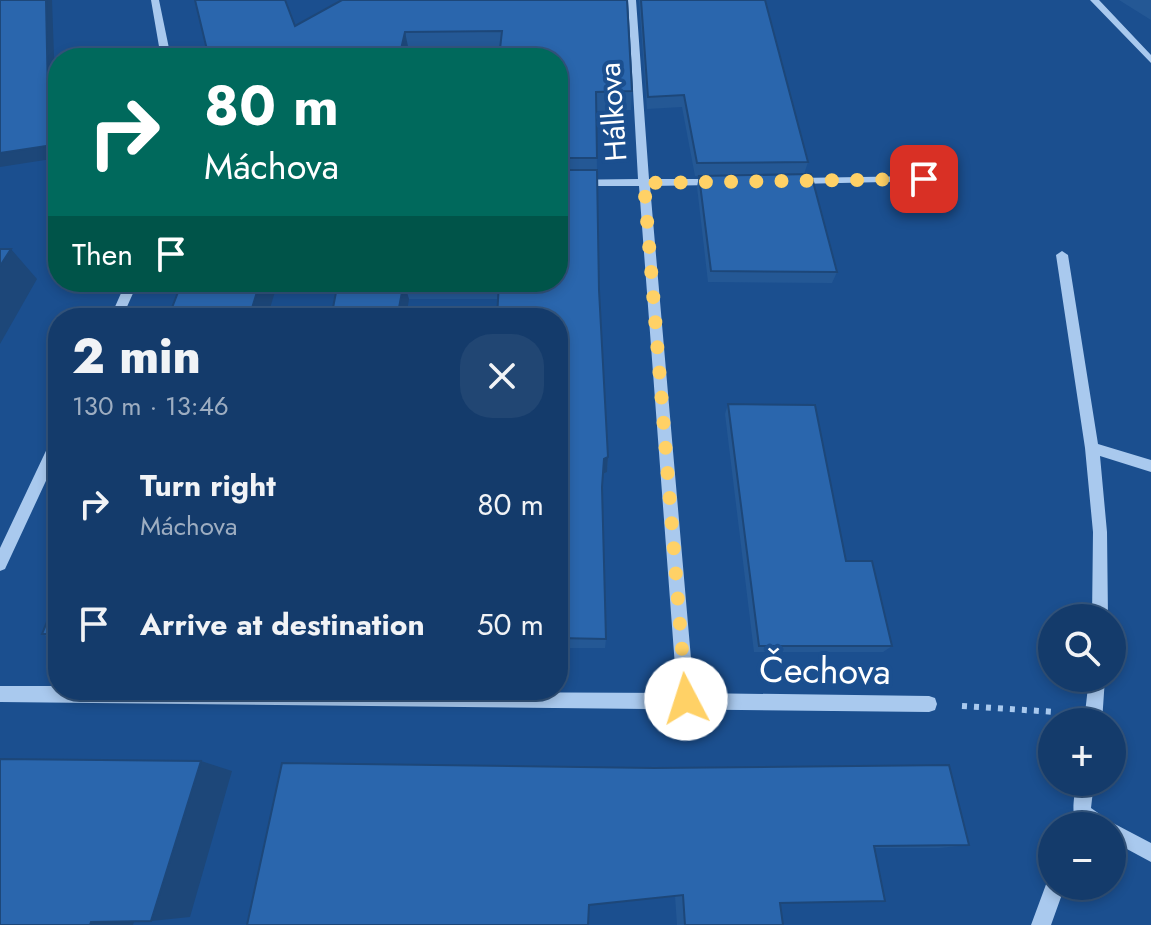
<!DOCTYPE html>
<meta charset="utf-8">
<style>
:root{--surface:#143b6b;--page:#214673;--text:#f1f3f6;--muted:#9dadc1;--line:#33557e}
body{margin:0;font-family:Jost,sans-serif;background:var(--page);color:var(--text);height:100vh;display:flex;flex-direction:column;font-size:30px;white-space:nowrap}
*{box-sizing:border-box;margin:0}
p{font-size:26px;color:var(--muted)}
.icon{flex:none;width:44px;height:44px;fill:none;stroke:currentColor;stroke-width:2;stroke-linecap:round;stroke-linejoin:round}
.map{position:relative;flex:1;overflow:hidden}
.side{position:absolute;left:48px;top:308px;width:520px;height:392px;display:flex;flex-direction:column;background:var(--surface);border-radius:32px;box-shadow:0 4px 12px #0003,0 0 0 2px var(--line)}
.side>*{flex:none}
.banner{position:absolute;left:48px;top:48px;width:520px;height:244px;border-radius:32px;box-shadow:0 4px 12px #0003,0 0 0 2px var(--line);background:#00695c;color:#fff;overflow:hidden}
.buttons{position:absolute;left:1038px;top:604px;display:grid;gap:16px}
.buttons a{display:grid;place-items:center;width:88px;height:88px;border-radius:50%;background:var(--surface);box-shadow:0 4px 12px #0003,0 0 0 2px var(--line);font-size:40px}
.pin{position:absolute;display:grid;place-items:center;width:68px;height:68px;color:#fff;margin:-34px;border-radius:16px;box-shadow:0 4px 12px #0006}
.me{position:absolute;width:88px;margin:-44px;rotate:355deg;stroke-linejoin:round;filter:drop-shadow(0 0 6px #0008)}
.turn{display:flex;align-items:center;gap:28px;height:168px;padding:0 24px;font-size:36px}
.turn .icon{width:104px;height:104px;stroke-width:2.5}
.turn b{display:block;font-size:56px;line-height:68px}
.then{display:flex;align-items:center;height:76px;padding:0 24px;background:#0003;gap:16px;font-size:30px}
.round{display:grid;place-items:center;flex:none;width:84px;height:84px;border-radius:32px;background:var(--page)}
.headline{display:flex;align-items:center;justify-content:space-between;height:136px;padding:0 24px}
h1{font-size:48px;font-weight:800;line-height:60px}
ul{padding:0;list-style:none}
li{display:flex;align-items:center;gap:24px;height:120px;padding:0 24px}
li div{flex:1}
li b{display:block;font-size:30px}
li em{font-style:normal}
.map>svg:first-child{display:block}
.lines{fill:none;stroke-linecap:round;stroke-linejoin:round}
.path{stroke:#a9c9ee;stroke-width:6;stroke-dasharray:5 7;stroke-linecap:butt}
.minor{fill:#a9c9ee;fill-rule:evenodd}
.wall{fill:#245895}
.shaded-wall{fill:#1d4779}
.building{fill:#2a66ad;stroke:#1d4779;stroke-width:2}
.route{stroke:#ffd166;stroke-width:14;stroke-dasharray:0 25.2}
.labels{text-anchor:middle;stroke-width:8;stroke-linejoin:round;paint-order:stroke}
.street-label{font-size:30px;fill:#fff;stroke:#1b4f8f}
.near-street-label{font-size:36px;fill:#fff;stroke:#1b4f8f}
</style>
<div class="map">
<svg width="1151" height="925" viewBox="0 0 1151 925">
<rect width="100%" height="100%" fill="#1b4f8f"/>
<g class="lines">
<path class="path" d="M 962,706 L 1056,712"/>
<path class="minor" d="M 151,0 L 159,0 L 171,58 L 161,58 Z
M 628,0 L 636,0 L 649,179 L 716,179 L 721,182 L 716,185 L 650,186 L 694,693 L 929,696 L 935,698 L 937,704 L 935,710 L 929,712 L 0,702 L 0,686 L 58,686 L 58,690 L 677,693 L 639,186 L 558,186 L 558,180 L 638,179 Z
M 1090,0 L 1099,0 L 1151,55 L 1151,63 Z
M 924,176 L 928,177 L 928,181 L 797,184 L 792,181 L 797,178 Z
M 1062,251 L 1068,255 L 1098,444 L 1151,460 L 1151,472 L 1100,456 L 1107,532 L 1108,618 L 1092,618 L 1093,532 L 1085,448 L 1056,255 Z
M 126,282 L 138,282 L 122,318 L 110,318 Z
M 58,434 L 58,455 L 5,569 L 0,571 L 0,548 L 53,436 Z
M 1089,678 L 1105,678 L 1102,722 L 1084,722 Z
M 1076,782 L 1094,782 L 1091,808 L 1111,822 L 1151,843 L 1151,862 L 1112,841 L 1112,826 C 1069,826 1071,822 1076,782 Z
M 1052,878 L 1052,886 L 1065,886 L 1051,925 L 1031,925 L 1048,879 Z"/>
</g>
<path class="wall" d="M 627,0 L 632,91 L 631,110 L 596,111 L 599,290 L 608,457 L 607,472 L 603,474 L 602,489 L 606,639 L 605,648 L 558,648 L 558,318 L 498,299 L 409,299 L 338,282 L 558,282 L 558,58 L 500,50 L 409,51 L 407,58 L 209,58 L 295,26 Z
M 639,0 L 765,0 L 808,162 L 804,174 L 695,176 L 682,107 L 647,109 Z
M 1119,0 L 1151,0 L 1151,20 Z
M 699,176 L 837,272 L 832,283 L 708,282 L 697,187 Z
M 728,404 L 846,561 L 892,646 L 883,652 L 754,652 L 725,414 Z
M 58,595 L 58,641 L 42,634 Z
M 282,763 L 969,845 L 939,848 L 874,848 L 780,903 L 783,925 L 677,925 L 675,896 Z"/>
<path class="shaded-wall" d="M 46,0 L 52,0 L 56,110 L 48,98 Z
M 405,32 L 409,51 L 407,58 L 399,58 Z
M 58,106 L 58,158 L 0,167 L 0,153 Z
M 11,249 L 37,279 L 0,344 L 0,263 Z
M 260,282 L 278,282 L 267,318 L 249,318 Z
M 404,282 L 409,299 L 406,318 L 397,318 Z
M 608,457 L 607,472 L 603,474 L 604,459 Z
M 201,761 L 232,771 L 190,917 L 151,921 Z
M 135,918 L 133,925 L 90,925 L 91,922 Z"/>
<path class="building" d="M 0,0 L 46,0 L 48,98 L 58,97 L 58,106 L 53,145 L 0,153 Z
M 195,0 L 285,0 L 295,26 L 342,0 L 627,0 L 632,91 L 596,92 L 597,158 L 558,158 L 558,58 L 499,58 L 502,31 L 405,32 L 399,58 L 209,58 Z
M 641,0 L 765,0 L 808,162 L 697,163 L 684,95 L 648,97 Z
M 558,170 L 597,170 L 599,290 L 608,457 L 604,459 L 602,487 L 606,639 L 558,638 L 558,318 L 497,318 L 499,282 L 558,282 Z
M 811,174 L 837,272 L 711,271 L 699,176 Z
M 0,249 L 11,249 L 0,266 Z
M 182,282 L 260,282 L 249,318 L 168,318 Z
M 338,282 L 404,282 L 397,318 L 331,318 Z
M 728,404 L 815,405 L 846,561 L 872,561 L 892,646 L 759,646 Z
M 58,595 L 58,634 L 42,634 Z
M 0,759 L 201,761 L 151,921 L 91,922 L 90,925 L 0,925 Z
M 282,763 L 654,768 L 949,765 L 969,845 L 874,846 L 885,901 L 780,903 L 783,925 L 685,925 L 683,895 L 589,905 L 588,925 L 247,925 Z"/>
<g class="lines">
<path class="route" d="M 686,699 L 644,183 L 924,179"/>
</g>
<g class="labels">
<g class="street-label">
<text transform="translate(613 112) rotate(-94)" y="10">Hálkova</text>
</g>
<g class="near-street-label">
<text transform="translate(825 670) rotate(1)" y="13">Čechova</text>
</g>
</g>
</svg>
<div class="buttons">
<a><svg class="icon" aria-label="search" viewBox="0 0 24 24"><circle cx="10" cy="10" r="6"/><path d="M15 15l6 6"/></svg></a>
<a>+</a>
<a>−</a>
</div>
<div class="pin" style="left:924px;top:179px;background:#d93025"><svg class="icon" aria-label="arrive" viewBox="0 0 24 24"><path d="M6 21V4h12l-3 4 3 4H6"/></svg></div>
<svg class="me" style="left:686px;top:699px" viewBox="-20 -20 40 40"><circle r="19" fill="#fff"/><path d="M0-13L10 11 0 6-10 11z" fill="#ffd166"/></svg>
<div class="banner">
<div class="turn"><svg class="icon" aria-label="right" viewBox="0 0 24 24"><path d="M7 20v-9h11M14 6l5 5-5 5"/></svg><div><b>80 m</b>Máchova</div></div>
<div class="then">Then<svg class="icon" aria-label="arrive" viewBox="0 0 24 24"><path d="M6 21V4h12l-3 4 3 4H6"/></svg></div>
</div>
<section class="side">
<div class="headline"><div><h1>2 min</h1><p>130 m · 13:46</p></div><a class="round"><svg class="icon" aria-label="close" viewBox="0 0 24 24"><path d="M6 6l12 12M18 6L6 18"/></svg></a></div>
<ul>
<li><svg class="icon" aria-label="right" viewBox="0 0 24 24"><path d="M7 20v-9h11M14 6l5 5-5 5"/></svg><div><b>Turn right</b><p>Máchova</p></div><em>80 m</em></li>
<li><svg class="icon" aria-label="arrive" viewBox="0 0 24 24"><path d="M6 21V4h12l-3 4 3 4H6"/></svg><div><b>Arrive at destination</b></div><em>50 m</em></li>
</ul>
</section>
</div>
